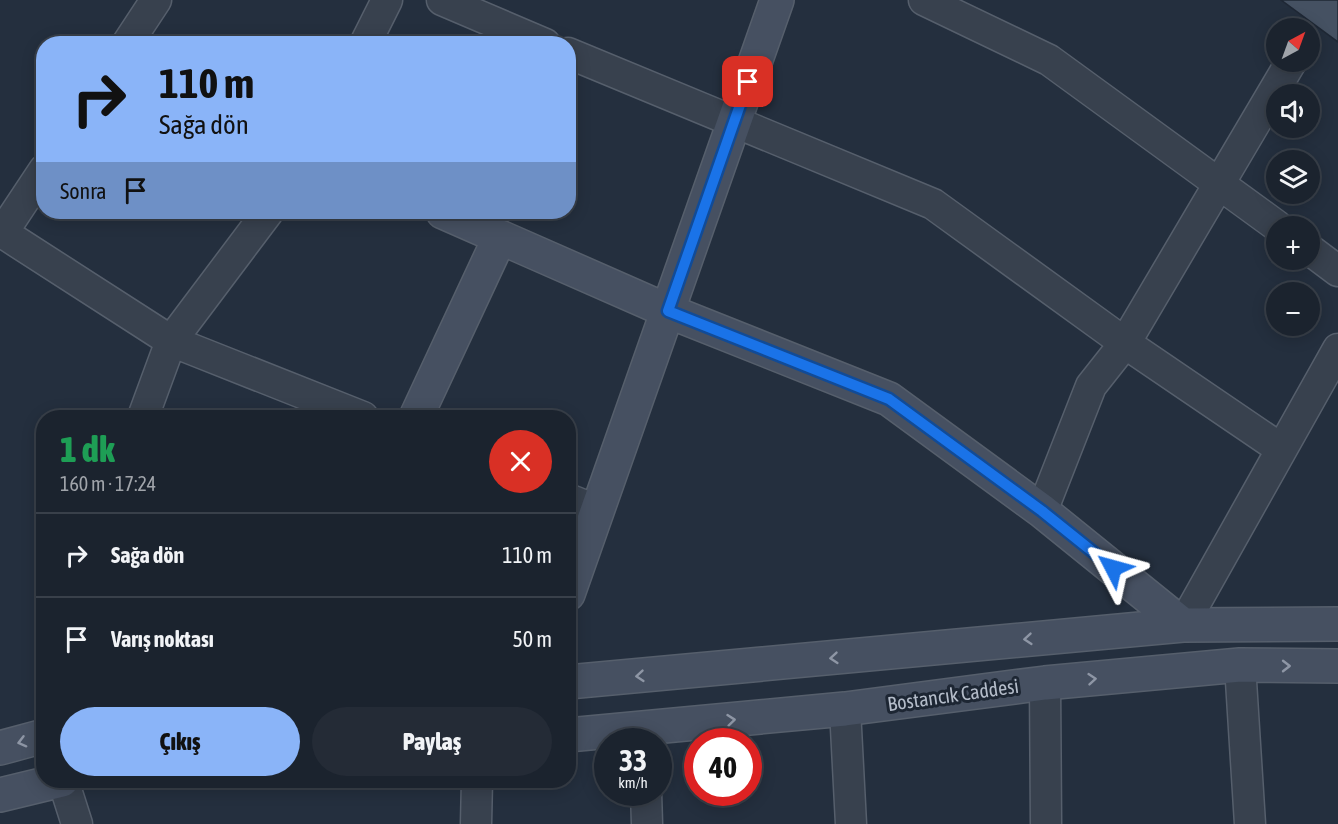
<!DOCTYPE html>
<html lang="tr">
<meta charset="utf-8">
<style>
:root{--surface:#1b232e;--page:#242b36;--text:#f1f3f6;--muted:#a0a4aa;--line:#39404a;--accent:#8ab4f8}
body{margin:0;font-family:"Asap Condensed",sans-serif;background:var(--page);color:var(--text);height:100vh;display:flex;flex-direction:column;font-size:22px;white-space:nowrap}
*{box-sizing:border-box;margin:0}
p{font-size:20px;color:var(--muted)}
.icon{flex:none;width:33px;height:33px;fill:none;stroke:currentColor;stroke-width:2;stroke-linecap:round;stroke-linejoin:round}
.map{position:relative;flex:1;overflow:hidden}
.side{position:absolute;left:36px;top:410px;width:540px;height:378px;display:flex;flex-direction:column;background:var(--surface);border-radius:24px;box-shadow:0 3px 15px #0003,0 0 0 2px var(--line)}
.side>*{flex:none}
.top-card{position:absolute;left:36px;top:36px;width:540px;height:183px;border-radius:24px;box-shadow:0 3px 15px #0003,0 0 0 2px var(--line);background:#8ab4f8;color:#111;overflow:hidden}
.needle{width:39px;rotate:41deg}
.buttons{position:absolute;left:1266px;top:18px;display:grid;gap:12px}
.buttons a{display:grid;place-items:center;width:54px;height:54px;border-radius:50%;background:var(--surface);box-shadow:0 3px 15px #0003,0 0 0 2px var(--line);font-size:30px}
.speed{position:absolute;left:594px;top:728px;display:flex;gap:12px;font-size:30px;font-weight:700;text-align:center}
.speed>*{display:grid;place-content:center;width:78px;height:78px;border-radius:50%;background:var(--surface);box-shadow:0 3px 15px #0003,0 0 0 2px var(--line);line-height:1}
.speed small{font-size:15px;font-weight:400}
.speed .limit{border:9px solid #d22;background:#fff;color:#111}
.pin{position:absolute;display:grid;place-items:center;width:51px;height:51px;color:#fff;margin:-26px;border-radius:12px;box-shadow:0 3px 9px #0006}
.me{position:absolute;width:66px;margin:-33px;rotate:309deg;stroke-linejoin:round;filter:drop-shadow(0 0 4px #0008)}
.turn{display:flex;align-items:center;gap:21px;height:126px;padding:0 24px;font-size:27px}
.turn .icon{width:78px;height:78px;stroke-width:2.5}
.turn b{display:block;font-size:42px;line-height:51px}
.then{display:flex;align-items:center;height:57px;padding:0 24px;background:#0003;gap:12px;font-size:22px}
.round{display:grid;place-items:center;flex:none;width:63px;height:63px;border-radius:32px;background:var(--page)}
.headline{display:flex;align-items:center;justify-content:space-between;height:102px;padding:0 24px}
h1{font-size:36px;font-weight:800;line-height:45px;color:#1e9e55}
.cta{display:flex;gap:12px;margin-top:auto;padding:12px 24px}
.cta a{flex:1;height:69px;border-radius:36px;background:var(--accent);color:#111;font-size:24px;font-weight:800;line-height:69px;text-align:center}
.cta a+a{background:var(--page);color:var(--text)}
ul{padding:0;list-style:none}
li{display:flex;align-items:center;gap:18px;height:84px;padding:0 24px;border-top:2px solid var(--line)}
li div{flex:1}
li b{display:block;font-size:22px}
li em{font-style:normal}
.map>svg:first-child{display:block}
.building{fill:#455162;stroke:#1f2835;stroke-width:1.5}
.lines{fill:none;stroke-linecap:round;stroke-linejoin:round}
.street-casing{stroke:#565f6c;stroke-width:33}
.secondary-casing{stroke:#565f6c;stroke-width:36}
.street{stroke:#38414e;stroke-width:30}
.secondary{stroke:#465061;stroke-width:33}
.oneway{stroke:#8e96a5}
.route-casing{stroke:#114b97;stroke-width:15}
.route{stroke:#1a73e8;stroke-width:10}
.labels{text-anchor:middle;stroke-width:6;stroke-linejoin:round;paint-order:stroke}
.street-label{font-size:20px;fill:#b4bcc9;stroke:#1d2633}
</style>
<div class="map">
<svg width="1338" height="824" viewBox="0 0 1338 824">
<rect width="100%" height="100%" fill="#242f3e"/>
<path class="building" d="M 1281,0 L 1338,0 L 1338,42 Z"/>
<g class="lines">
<g class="street-casing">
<path id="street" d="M 442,0 L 545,44
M 924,0 L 1049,60 L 1277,226
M 127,44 L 156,0
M 365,44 L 387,0
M 568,53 L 933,204 L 1125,343 L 1281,449
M 0,231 L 171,341 L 363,417
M 3,232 L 44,170
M 1310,250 L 1338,271
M 143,417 L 171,341 L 268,212
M 568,499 L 598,511
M 1042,511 L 1091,386 L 1125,343 L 1291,62
M 1183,625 L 1338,349
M 1240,665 L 1250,824
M 1045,683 L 1046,824
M 845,709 L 851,824
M 63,780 L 77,824
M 646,792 L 647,824
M 476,824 L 477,780"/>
</g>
<g class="secondary-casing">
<path id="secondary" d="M 443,212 L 668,311 L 889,399 L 1042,511 L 1183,625
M 416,417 L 500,237
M 568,594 L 777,0
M 568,682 L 1183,625 L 1338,624
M 568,735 L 845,709 L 1045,683 L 1240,665 L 1338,666
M 0,748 L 44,736
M 0,795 L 62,780"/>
</g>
<use href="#street" class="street"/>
<use href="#secondary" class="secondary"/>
</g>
<defs><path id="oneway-chevron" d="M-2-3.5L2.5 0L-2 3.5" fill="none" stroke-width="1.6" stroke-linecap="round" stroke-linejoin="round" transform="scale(1.5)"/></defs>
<g class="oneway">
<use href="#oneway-chevron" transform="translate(1028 639) rotate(175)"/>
<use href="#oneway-chevron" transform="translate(834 658) rotate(175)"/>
<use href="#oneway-chevron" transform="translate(1286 666)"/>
<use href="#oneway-chevron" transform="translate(640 676) rotate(175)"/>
<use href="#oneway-chevron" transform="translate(1092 679) rotate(-5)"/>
<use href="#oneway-chevron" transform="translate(731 720) rotate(-6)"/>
<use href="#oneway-chevron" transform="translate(22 742) rotate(165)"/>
</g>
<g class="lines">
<g class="route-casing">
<path id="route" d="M 748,82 L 668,311 L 889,399 L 1042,511 L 1113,568"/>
</g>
<use href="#route" class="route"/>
</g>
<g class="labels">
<g class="street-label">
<text transform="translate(953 695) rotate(-8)" y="7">Bostancık Caddesi</text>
</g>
</g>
</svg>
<div class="buttons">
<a><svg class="needle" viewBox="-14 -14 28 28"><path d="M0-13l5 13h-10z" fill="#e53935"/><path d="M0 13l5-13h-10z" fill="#a0a4aa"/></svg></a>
<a><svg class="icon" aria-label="sound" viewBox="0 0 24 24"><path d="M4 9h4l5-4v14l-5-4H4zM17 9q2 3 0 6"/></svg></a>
<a><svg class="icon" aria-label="layers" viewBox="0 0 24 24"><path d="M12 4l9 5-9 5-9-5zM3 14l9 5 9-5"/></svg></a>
<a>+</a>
<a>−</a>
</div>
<div class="speed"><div>33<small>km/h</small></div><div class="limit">40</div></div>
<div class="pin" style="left:748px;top:82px;background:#d93025"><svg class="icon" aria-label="arrive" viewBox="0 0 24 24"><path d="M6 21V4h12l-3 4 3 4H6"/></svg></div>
<svg class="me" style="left:1113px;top:568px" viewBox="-20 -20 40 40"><path d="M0-17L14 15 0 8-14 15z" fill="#1a73e8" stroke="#fff" stroke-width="4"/></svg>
<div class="top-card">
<div class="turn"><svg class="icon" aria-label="right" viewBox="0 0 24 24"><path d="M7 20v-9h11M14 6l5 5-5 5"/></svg><div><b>110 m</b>Sağa dön</div></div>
<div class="then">Sonra<svg class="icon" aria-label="arrive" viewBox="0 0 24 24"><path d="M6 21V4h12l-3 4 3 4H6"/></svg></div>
</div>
<section class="side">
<div class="headline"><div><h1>1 dk</h1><p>160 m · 17:24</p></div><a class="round" style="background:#d93025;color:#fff"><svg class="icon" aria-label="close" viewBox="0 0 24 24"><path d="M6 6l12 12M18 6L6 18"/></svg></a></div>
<ul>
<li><svg class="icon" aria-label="right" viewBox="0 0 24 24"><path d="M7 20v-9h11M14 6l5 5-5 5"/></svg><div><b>Sağa dön</b></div><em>110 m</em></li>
<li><svg class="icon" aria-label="arrive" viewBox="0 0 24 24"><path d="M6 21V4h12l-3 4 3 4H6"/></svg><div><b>Varış noktası</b></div><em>50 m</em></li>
</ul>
<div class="cta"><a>Çıkış</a><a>Paylaş</a></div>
</section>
</div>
